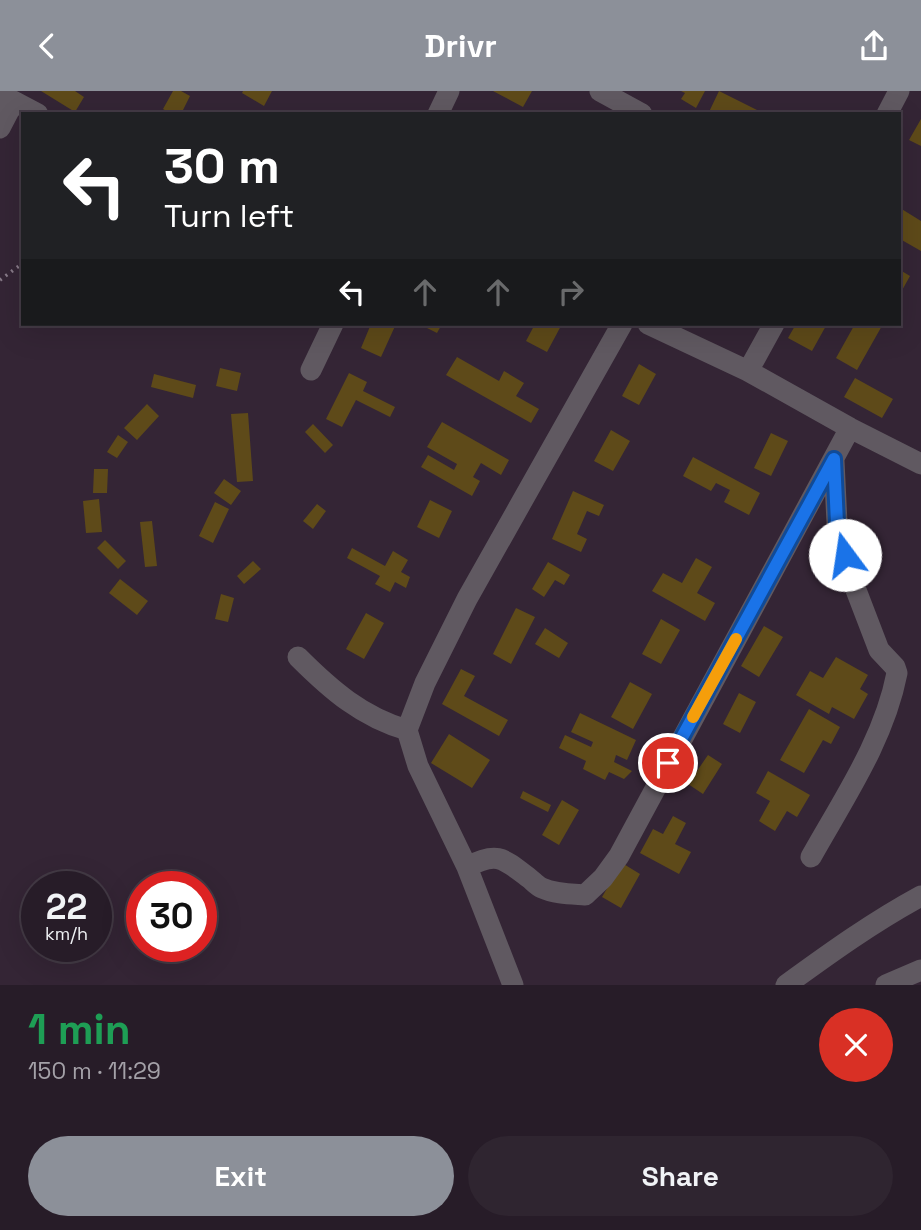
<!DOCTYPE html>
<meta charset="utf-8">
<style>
:root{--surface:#271c28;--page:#2f2530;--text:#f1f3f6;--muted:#a4a1a8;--line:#433a45;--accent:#8c9099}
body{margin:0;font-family:"Space Grotesk",sans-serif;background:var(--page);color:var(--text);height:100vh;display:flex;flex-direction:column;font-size:26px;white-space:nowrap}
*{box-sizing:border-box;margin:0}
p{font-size:23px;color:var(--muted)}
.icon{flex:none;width:38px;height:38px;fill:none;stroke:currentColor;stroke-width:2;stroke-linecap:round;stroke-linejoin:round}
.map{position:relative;height:894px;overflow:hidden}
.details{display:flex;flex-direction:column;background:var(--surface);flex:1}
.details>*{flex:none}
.hud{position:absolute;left:21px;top:21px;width:880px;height:214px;border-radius:0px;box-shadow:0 7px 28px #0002,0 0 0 2px var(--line);background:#202124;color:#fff;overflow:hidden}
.speed{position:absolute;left:21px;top:780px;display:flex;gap:14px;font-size:35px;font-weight:700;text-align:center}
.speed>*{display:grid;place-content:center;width:91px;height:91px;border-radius:50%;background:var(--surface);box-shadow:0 7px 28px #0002,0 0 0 2px var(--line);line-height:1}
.speed small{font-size:18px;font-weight:400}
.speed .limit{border:10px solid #d22;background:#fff;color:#111}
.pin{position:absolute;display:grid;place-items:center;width:60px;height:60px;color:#fff;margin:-30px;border:4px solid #fff;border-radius:50%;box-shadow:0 2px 7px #0007}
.me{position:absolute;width:77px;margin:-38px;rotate:346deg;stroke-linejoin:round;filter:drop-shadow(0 0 5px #0008)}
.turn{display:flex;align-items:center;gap:24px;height:147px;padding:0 28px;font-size:32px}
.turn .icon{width:91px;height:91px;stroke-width:2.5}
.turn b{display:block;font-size:49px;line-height:60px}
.lanes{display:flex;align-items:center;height:66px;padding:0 28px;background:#0003;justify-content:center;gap:35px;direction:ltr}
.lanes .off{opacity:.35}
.round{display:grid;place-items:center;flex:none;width:74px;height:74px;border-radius:37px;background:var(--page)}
.summary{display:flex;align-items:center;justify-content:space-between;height:119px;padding:0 28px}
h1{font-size:42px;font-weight:700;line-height:52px;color:#1e9e55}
.button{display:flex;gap:14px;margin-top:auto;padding:14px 28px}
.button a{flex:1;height:80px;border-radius:42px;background:var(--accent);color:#fff;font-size:28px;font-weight:700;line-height:80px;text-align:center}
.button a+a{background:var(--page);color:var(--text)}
header{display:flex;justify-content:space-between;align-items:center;height:91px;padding:0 28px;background:var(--accent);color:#fff;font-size:32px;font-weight:700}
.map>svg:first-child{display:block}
.building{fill:#5e4a19}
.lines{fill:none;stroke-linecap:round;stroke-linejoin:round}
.path{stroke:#887b89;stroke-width:3.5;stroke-dasharray:2 5;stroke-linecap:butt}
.minor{stroke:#605961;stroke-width:21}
.route-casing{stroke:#114b97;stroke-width:18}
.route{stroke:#1a73e8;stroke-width:12}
.slow{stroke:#f59e0b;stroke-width:12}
</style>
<header><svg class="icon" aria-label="back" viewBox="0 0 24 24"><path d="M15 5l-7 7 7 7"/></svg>Drivr<svg class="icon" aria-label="share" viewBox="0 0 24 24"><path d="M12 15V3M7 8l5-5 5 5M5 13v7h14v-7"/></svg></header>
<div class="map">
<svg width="921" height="894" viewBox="0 0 921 894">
<rect width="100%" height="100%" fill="#342535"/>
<path class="building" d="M 41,0 L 75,0 L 84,6 L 75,21 Z
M 173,0 L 181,0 L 190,5 L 181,23 L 171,23 L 163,18 Z
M 243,0 L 272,0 L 264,15 L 242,2 Z
M 493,0 L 532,0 L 523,16 Z
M 681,0 L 705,0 L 696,17 L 681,8 L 685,2 Z
M 719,0 L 765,23 L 708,23 Z
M 921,28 L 921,55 L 909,49 Z
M 900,117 L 921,130 L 921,160 L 900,148 Z
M 900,179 L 910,185 L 900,203 Z
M 371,233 L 396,233 L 381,266 L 361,257 Z
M 419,233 L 442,233 L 437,242 Z
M 535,233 L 562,233 L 547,261 L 526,250 Z
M 796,233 L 827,233 L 812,260 L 788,247 Z
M 855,233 L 883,233 L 857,279 L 836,267 Z
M 457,266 L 499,290 L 504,280 L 524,292 L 516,305 L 539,318 L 531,332 L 446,284 Z
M 639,273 L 656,283 L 639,314 L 622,305 Z
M 220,277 L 241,282 L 237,300 L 216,295 Z
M 349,282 L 367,291 L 363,300 L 395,316 L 390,326 L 356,309 L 342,336 L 326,328 Z
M 154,283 L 196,294 L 193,307 L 151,296 Z
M 855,287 L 893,308 L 882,327 L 844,306 Z
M 147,313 L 159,325 L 137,349 L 124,337 Z
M 248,322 L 253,390 L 237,391 L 231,323 Z
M 442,331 L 509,369 L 501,384 L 481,372 L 473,386 L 480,390 L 472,405 L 421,376 L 428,364 L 454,379 L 457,373 L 427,356 Z
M 313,333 L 333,354 L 325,362 L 305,341 Z
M 611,339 L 630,350 L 613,380 L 594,370 Z
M 771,342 L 788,350 L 771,385 L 754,377 Z
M 118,344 L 128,351 L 117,367 L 107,361 Z
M 693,366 L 760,402 L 749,424 L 724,411 L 730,399 L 716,392 L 711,400 L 683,385 Z
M 94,378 L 108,378 L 107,402 L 93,402 Z
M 224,388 L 241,400 L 231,414 L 214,402 Z
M 573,400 L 604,414 L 599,425 L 587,420 L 577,443 L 587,448 L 581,461 L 552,448 Z
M 99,408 L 102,441 L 86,442 L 83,410 Z
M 430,409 L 452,420 L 439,447 L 417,436 Z
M 215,411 L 229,418 L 213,452 L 199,445 Z
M 317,413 L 326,420 L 313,438 L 303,430 Z
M 152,430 L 157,475 L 145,476 L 140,431 Z
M 105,449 L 126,470 L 118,478 L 97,457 Z
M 352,457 L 385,475 L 393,460 L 408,469 L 401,481 L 410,486 L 406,497 L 395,491 L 390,501 L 375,493 L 380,485 L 347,467 Z
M 696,467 L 712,476 L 697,502 L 715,512 L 705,530 L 652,500 L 663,482 L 682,492 Z
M 253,470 L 261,478 L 244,493 L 237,485 Z
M 548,471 L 570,484 L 564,494 L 555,489 L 544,506 L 532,498 Z
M 120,488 L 148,510 L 137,524 L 109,502 Z
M 221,503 L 234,507 L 228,531 L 215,528 Z
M 516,517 L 535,526 L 511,573 L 493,563 Z
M 366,522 L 384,532 L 364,568 L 346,558 Z
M 661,528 L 680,539 L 661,573 L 642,563 Z
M 764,535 L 783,546 L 759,586 L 741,575 Z
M 545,537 L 568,552 L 559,567 L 535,553 Z
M 836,566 L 868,584 L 860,598 L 868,603 L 854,628 L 832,616 L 829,623 L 796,604 L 810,580 L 823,587 Z
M 461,578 L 475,585 L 464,605 L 508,629 L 499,645 L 442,613 Z
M 630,591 L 652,603 L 633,638 L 611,626 Z
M 739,602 L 756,611 L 740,642 L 723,633 Z
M 809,618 L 840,636 L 831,653 L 823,649 L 804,682 L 780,669 Z
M 580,622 L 636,649 L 627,669 L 616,664 L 614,671 L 632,680 L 624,688 L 609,681 L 605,689 L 583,678 L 586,670 L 559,657 L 565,644 L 591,656 L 593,651 L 571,641 Z
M 449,643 L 490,669 L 472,697 L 431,672 Z
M 708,664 L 722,673 L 703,703 L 688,693 Z
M 768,680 L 810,704 L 797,726 L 787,720 L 775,740 L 759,730 L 770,710 L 756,702 Z
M 523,700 L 551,714 L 548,721 L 520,707 Z
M 562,709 L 579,719 L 559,754 L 542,744 Z
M 673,725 L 686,732 L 675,753 L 691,761 L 679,783 L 640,762 L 653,738 L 663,743 Z
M 622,772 L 640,783 L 621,817 L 602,806 Z"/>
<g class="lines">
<path class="path" d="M 0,189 L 23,172"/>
<path class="minor" d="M 600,0 L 642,23
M 0,3 L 38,23
M 438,23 L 449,0
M 887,23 L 899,0
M 0,37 L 13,12
M 648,233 L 748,280 L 850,337 L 921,373
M 311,279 L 333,233
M 748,280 L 774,233
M 298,566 C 331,599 362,626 407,639
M 811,766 C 844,707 884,649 897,582 L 895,576 L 879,559 L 851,486 L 837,432 L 834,370
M 467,776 C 497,760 503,767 529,787 C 533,790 537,795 542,797 C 555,803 571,803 585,804 L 603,787 L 619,765 L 850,337
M 513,894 L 467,776 L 418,675 L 407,639 L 425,592 L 467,508 L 622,233
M 786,894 C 830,862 873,831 921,805
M 886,894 L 921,879"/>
</g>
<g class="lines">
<g class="route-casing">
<path id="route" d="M 668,672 L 834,368 L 837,432 L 845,464"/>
</g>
<use href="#route" class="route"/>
<path class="slow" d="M 693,626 L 736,548"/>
</g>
</svg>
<div class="speed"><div>22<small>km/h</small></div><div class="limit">30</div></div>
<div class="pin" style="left:668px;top:672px;background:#d93025"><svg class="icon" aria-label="arrive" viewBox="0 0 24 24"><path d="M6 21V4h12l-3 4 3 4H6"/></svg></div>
<svg class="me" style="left:845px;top:464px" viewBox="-20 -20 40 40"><circle r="19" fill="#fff"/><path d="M0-13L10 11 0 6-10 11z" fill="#1a73e8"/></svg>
<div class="hud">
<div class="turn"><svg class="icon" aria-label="left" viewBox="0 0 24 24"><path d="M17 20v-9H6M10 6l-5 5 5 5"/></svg><div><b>30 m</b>Turn left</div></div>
<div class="lanes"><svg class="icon" aria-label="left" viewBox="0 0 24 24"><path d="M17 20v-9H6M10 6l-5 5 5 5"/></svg><svg class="icon off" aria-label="ahead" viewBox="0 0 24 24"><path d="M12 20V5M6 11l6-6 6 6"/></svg><svg class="icon off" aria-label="ahead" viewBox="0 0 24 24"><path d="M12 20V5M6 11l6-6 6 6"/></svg><svg class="icon off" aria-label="right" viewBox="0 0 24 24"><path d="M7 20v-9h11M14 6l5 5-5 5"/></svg></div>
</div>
</div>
<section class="details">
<div class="summary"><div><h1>1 min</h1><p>150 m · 11:29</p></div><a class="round" style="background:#d93025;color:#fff"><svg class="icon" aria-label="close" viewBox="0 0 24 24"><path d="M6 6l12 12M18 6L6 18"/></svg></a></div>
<div class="button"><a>Exit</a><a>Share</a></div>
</section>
